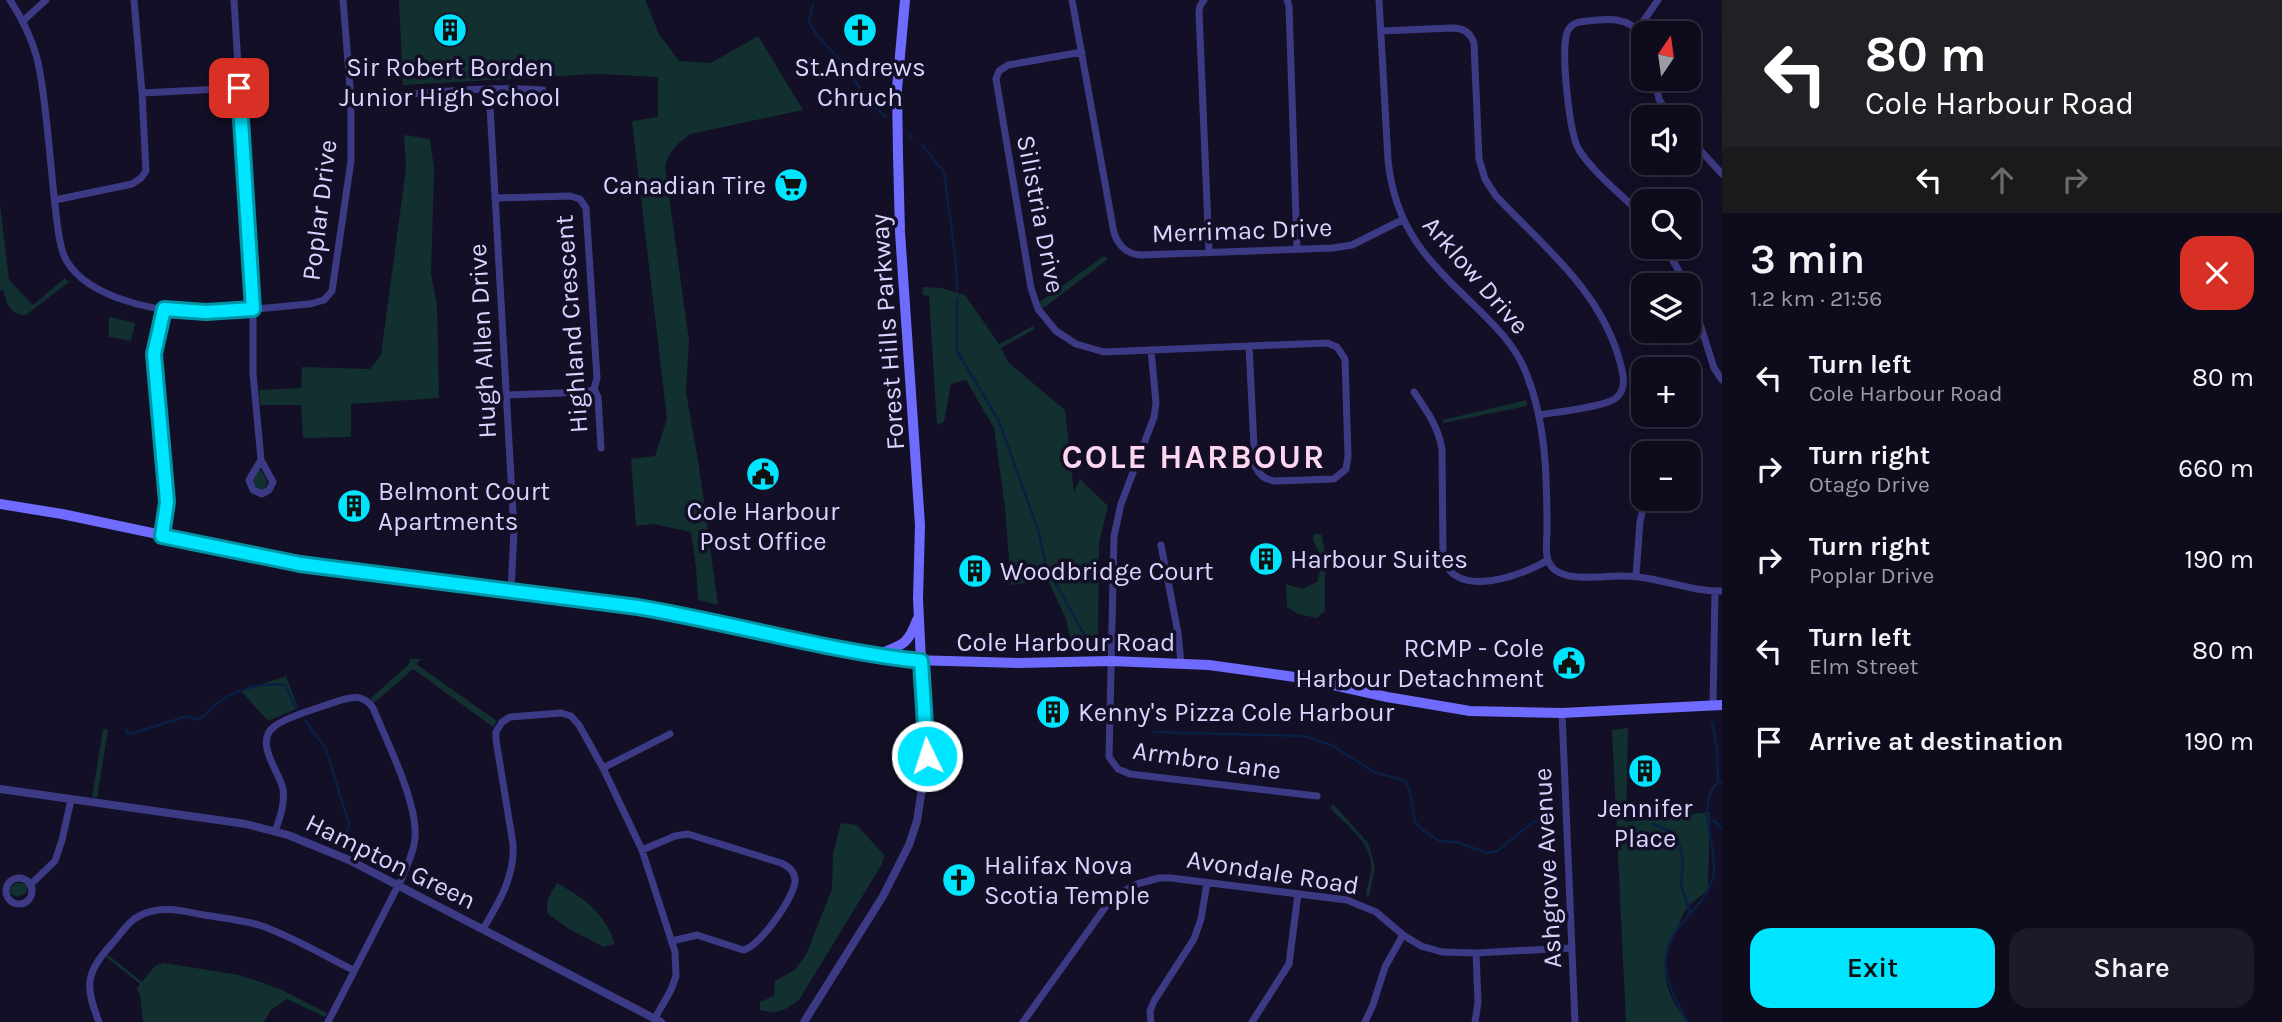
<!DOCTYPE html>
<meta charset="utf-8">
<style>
:root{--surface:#0e0b1c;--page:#1c1929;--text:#f1f3f6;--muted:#9b9ba3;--line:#2e2b3b;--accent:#00e5ff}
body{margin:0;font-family:Karla,sans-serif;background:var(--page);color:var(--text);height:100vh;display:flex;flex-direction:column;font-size:26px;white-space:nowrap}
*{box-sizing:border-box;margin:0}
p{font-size:23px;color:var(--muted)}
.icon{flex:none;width:38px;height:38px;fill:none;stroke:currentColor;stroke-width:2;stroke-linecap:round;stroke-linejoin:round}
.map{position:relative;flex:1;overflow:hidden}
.details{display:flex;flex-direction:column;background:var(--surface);width:560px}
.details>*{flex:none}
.banner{background:#202124;color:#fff;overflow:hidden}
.needle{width:46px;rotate:13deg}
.tools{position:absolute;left:1631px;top:21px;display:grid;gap:14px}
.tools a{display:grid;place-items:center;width:70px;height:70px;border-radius:14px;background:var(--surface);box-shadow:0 7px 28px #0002,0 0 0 2px var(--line);font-size:35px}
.pin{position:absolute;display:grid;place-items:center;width:60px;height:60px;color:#fff;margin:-30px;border-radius:14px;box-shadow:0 4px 10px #0006}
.me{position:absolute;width:77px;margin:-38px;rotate:356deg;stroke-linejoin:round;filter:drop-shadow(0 0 5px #0008)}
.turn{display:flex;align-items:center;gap:24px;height:147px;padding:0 28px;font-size:32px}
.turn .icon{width:91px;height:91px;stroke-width:2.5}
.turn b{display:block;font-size:49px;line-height:60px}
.lanes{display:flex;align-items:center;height:66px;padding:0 28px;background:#0003;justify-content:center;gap:35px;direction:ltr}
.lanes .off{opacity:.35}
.round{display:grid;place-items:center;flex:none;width:74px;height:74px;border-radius:21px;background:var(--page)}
.summary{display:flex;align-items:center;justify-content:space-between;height:119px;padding:0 28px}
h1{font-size:42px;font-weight:600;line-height:52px}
.cta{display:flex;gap:14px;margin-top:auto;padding:14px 28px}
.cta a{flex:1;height:80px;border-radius:21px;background:var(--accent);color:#111;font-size:28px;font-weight:600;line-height:80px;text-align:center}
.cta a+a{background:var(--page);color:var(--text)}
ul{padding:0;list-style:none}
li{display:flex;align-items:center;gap:21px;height:91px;padding:0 28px}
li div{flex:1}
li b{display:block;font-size:26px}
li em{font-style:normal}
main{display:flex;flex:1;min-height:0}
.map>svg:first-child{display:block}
.green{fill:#12302f}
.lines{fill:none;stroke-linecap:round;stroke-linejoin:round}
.stream{stroke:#0a1f44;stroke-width:2.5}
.minor{stroke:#3d3a85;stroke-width:7}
.tertiary{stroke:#3d3a85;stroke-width:8}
.secondary{stroke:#6f6bff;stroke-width:10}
.route-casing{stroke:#0095a6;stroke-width:18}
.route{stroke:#00e5ff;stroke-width:12}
.labels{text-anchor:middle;stroke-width:7;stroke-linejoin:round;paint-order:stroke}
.poi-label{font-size:26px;fill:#d9d4ff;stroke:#130f26;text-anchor:start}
.street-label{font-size:26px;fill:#d9d4ff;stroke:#130f26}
.district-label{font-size:33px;font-weight:bold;letter-spacing:2px;fill:#ffd6f0;stroke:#130f26}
</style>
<main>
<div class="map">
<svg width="1722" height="1022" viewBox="0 0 1722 1022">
<rect width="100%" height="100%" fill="#130f26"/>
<path class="green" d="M 399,0 L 645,0 L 659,34 L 679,61 L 711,63 L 758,36 L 803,110 L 691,134 C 677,143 669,151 665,167 L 689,341 L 686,392 L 699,467 L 718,605 L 698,600 L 696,567 L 691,532 L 653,524 L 636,526 L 631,459 L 655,456 L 667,419 L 632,121 L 658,117 L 658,77 L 597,74 L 403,85 Z
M 404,135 L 430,139 L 434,169 L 431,274 L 437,306 L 439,398 L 351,404 L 351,437 L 303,438 L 301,405 L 260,405 L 259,390 L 301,388 L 302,367 L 370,369 L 381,355 L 406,168 Z
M 0,204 L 9,280 L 33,305 L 65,278 L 69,282 L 26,315 C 10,316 7,303 3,290 L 0,290 Z
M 1104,256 L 1108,259 L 1041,310 L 1037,304 Z
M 923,287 L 942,288 L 965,295 L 999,344 L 1033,326 L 1035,329 L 1001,348 L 1008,362 L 1065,410 L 1074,492 L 1080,479 L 1108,506 L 1099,543 L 1098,636 L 1095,642 L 1090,643 L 1085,639 L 1084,641 L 1071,642 L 1066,619 L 1048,580 L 1011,585 L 1005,508 L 994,428 L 966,380 L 951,384 L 944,422 L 937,425 L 929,296 L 922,295 Z
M 109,317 L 135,323 L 131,341 L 109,337 Z
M 1526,400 L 1527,406 L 1443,423 L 1443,420 Z
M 258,468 C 266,475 270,482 264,491 L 255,489 C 251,480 254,476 258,468 Z
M 1314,533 L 1322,535 L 1325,555 L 1325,611 L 1317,618 L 1298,614 L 1287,607 L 1286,584 L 1302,589 L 1317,582 L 1323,561 L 1313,540 Z
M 410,659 L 422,659 L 416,664 L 497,721 L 493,727 L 413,669 L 374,703 L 370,699 L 409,664 Z
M 286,676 L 298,708 L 268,721 L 241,691 Z
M 1628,728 L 1626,822 L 1710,812 L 1708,889 C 1702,896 1694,900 1688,907 C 1682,913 1680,924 1676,931 C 1659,970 1662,987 1687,1022 L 1626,1022 L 1612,730 Z
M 103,729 L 108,730 L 97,798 L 92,797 Z
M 1333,804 L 1368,843 L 1375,867 L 1369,897 L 1366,895 C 1367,886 1371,876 1371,867 C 1373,843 1345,824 1330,808 Z
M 841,823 L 857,825 L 884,855 L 882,864 L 799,1000 C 786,1010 777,1015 760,1010 L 760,1002 L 774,996 L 775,981 L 795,970 L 807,953 L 813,937 L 832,889 L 833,854 Z
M 16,883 L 22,883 L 28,886 L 26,893 L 17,897 L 10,893 L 11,887 Z
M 557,883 C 585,899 604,912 615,944 L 604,947 L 569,929 L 548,914 C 544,902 551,893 557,883 Z
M 108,955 L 142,982 L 155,966 L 164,963 L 239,975 L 280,989 L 327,1013 L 325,1017 L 287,999 L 271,1010 L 264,1022 L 143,1022 L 140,995 L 137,989 L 140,984 L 106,957 Z"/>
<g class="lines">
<path class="stream" d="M 813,4 L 809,22 L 816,34 L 848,69 L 866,99 L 886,117
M 909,135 L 912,137
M 922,145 L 944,172 L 956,263 L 957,291
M 957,299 L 957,351 L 999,421 L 1038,530 L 1046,566 L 1089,643
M 305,720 L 326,749 L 349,824 L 343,846
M 1712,722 L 1717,749 L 1718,781
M 126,729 L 127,733 L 131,734 L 187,716 L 197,720 C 206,716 211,708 219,702 C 239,688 261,683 285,685 L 297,710
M 1154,732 L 1304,736 L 1333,746 L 1374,772 L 1406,781 L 1410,793 L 1415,822 L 1424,831 L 1439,841 L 1456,842 L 1488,853 L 1497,851 L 1533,822 L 1545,820
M 1708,822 L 1714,821 L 1722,828
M 1653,824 L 1674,833 L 1679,842 L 1683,862 L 1681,885 L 1691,915
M 1688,1022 C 1676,1001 1661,977 1667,951 C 1674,919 1712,905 1714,869 C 1715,839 1696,805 1718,781 L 1722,784"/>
<path class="minor" d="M 10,0 C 40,46 41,73 47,126 C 50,152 52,179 55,205 C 57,221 58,238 63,253 C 79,296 152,311 193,312 C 231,313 271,307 310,304 L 324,300 L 332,291 L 351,161 L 351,99 L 343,0
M 234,0 L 253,309 L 253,373 L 261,460
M 1072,0 L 1114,233 C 1119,247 1127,254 1141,255 L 1333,248 L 1352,245 L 1402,220
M 1204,0 L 1200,6 L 1199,12 L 1209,251
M 1287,0 L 1289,6 L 1297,249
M 1379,0 L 1388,160 C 1395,229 1427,260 1475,306 C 1494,325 1513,343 1524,368 C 1546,418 1547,476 1547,530 C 1547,543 1543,561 1555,570 C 1567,579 1586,577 1601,577 C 1613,576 1626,575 1638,577 C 1666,580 1694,592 1722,591
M 23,21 L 46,0
M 1638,29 L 1658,0
M 1381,31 L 1452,28 C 1463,28 1471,32 1474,44 L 1479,159 L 1485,179 L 1496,196 C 1544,247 1601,291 1620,362 C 1623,373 1627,388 1617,397 C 1608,407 1555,412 1539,415
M 1643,36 C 1626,14 1604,19 1579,22 C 1572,24 1567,29 1566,37 C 1562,58 1569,133 1579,150 C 1596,176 1623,195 1643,217
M 1082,52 L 1008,65 L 999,71 L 996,79 L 1031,288 L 1038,309 L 1056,331 L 1076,344 L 1104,352 L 1249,346
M 1655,79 L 1659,99 L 1670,117
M 489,89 L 514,531 L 511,590
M 142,93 L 239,88
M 351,99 C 414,95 480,85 543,90
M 1689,138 L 1722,174
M 496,198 L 570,196 L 580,199 L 586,208 L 597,378 L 594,389 L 598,397 L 601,448
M 55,200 L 132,184 L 141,178 L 146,171 L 142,93 L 134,0
M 1665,247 L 1687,285
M 1689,289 L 1714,368 L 1722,380
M 1327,343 L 1337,347 L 1345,359 L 1348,456 L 1346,469 L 1334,479 L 1275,481 C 1265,480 1259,475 1255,466 L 1249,346 Z
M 1151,350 L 1156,403 L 1154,417 L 1121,504 L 1114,536 L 1109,757 L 1118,769 L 1130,774 L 1317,796
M 1414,392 C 1427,411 1438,426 1442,449 L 1443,558 C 1455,600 1522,576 1548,560
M 506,395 L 588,392 L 594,389
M 261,460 L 273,482 L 269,490 L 262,494 L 253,490 L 249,480 Z
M 162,536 L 167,502 L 154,354 L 164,309
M 1161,545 L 1178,633 L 1181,663
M 1636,576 L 1640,521 L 1646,499
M 1713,704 L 1715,591
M 1562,713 L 1575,1022
M 603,768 L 670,734
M 275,831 C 280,818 285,804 283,789 C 279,771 253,741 275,726 C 288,716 319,708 335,702 C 351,697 363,693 373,708 C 387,742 418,803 415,838 C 414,854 406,866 401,880 L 328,1022
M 642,850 L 675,836 L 688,834 L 781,863 C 788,866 794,870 795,879 C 797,894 759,948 743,950 L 697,935 L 672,941
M6 891a13 13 0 1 1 26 0a13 13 0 1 1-26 0Z
M 31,884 L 55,861 L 62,840 L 71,800
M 483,929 C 499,902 515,877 513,844 L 496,740 L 496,732 L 502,722 L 510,717 L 561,713 L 571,716 L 579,725 L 603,768 L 642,850 L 675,952 L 676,976 L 671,990 L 655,1018
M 99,1022 C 85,987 85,973 111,945 C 121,934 128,921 141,915 C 162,905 183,911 204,915 C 223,918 244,920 262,926 C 293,937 323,955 353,970
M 1023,1022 L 1109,902 L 1120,893 L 1137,884 L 1159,878 L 1171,878 L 1347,900 L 1376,912 L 1403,935 L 1421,946 L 1442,952 L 1476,953 L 1571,948
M 1151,1022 L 1150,1011 L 1154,1001 L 1194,939 L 1201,919 L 1207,883
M 1252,1022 L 1289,964 L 1298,894
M 1365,1022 L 1373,1005 L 1385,967 L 1403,935
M 1475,1022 L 1478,1002 L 1476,953"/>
<path class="tertiary" d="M 0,789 L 246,824 L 288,835 L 349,860 L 661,1022
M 804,1022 L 883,896 L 909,845 L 917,821 L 927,756 L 921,661"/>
<path class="secondary" d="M 905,0 L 897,89 L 898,155 L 900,232 L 920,525 L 918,599 L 921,661
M 0,504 L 62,514 L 300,564 L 638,607 L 682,614 L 830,646 L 912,660 L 1019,663 L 1111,661 L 1209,665 L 1302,678 L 1387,697 L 1470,711 L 1562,713 L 1722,705
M 879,654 C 902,645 908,645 917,620"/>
</g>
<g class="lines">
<g class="route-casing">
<path id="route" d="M 239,88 L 253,309 L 206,312 L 164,309 L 154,354 L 167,502 L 162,536 L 300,564 L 638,607 C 733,623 826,651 921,661 L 927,756"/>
</g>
<use href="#route" class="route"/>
</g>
<defs>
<g id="building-disc" transform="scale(1.75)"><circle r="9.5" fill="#00e5ff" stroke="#130f26"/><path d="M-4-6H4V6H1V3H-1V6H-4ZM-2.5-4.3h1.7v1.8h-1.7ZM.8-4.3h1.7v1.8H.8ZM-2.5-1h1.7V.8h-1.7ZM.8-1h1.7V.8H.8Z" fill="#111"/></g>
<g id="church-disc" transform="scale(1.75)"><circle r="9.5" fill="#00e5ff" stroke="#130f26"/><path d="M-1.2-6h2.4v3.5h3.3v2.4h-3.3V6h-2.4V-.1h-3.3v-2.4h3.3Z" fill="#111"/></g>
<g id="supermarket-disc" transform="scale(1.75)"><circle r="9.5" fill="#00e5ff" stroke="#130f26"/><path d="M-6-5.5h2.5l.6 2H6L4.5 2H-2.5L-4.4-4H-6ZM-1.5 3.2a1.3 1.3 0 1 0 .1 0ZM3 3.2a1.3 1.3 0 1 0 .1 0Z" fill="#111"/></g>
<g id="civic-disc" transform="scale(1.75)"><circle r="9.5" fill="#00e5ff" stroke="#130f26"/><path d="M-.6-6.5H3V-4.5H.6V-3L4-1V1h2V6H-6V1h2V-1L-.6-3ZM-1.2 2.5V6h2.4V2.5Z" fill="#111"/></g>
</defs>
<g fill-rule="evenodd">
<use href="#building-disc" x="450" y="30"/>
<use href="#church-disc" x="860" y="30"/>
<use href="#supermarket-disc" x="791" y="185"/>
<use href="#civic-disc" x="763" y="474"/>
<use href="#building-disc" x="354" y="506"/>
<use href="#building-disc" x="1266" y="559"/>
<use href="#building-disc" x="975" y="571"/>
<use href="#civic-disc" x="1569" y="663"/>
<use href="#building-disc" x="1053" y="712"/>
<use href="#building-disc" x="1645" y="771"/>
<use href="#church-disc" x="959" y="880"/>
</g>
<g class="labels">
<g class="poi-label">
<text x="450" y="76" text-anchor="middle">Sir Robert Borden<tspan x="450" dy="30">Junior High School</tspan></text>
<text x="860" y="76" text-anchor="middle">St.Andrews<tspan x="860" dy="30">Chruch</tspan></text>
<text x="766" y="194" text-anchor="end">Canadian Tire</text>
<text x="378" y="500">Belmont Court<tspan x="378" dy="30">Apartments</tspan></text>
<text x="763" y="520" text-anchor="middle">Cole Harbour<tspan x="763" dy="30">Post Office</tspan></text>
<text x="1290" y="568">Harbour Suites</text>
<text x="1000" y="580">Woodbridge Court</text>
<text x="1544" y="657" text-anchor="end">RCMP - Cole<tspan x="1544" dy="30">Harbour Detachment</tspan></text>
<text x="1078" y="721">Kenny's Pizza Cole Harbour</text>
<text x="1645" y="817" text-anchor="middle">Jennifer<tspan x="1645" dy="30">Place</tspan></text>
<text x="984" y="874">Halifax Nova<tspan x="984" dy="30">Scotia Temple</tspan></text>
</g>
<g class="street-label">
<text transform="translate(319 210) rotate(-83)" y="9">Poplar Drive</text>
<text transform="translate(1041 214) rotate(79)" y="9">Silistria Drive</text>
<text transform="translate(1242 230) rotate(-2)" y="9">Merrimac Drive</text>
<text transform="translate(1476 275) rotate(49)" y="9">Arklow Drive</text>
<text transform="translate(571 324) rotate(-94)" y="9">Highland Crescent</text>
<text transform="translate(887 332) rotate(-94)" y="9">Forest Hills Parkway</text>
<text transform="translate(482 341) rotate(-93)" y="9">Hugh Allen Drive</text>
<text x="1066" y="651">Cole Harbour Road</text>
<text transform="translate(1207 760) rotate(8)" y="9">Armbro Lane</text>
<text transform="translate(391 861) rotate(26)" y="9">Hampton Green</text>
<text transform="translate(1547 868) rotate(-93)" y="9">Ashgrove Avenue</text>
<text transform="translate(1273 872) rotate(9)" y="9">Avondale Road</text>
</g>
<g class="district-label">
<text x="1194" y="468">COLE HARBOUR</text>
</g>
</g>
</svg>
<div class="tools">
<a><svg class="needle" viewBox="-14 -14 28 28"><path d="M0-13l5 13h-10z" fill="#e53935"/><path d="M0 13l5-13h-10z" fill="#9b9ba3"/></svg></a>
<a><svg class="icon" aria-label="sound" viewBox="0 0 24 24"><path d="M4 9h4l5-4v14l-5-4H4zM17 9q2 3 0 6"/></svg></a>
<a><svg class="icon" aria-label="search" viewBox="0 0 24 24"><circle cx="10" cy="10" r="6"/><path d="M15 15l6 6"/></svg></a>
<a><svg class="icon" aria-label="layers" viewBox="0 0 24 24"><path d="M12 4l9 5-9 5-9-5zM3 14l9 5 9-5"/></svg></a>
<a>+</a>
<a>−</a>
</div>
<div class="pin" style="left:239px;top:88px;background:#d93025"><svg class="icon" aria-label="arrive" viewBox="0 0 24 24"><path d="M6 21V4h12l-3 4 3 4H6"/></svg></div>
<svg class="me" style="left:927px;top:756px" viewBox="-20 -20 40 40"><circle r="17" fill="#00e5ff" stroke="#fff" stroke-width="3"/><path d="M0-11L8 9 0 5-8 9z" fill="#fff"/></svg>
</div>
<section class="details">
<div class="banner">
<div class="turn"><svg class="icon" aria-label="left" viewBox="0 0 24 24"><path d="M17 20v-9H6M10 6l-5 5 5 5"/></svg><div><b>80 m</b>Cole Harbour Road</div></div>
<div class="lanes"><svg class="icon" aria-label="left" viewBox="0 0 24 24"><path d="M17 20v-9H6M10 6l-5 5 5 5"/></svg><svg class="icon off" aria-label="ahead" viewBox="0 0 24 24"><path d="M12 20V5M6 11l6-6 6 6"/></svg><svg class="icon off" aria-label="right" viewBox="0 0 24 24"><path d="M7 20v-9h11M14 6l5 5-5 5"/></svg></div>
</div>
<div class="summary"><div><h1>3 min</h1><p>1.2 km · 21:56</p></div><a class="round" style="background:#d93025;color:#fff"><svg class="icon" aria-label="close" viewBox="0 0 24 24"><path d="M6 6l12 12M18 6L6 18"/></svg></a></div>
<ul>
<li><svg class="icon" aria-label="left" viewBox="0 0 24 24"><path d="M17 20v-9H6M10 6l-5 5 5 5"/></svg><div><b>Turn left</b><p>Cole Harbour Road</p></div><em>80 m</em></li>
<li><svg class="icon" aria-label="right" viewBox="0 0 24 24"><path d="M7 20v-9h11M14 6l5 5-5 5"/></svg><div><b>Turn right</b><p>Otago Drive</p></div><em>660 m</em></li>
<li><svg class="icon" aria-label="right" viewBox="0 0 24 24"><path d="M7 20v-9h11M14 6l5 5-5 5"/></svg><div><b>Turn right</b><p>Poplar Drive</p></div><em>190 m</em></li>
<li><svg class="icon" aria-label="left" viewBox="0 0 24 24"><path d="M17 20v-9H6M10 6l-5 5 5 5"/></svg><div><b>Turn left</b><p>Elm Street</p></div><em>80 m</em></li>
<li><svg class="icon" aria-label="arrive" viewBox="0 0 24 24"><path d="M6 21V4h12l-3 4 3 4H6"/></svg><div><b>Arrive at destination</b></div><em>190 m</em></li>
</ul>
<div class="cta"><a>Exit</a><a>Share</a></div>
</section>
</main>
